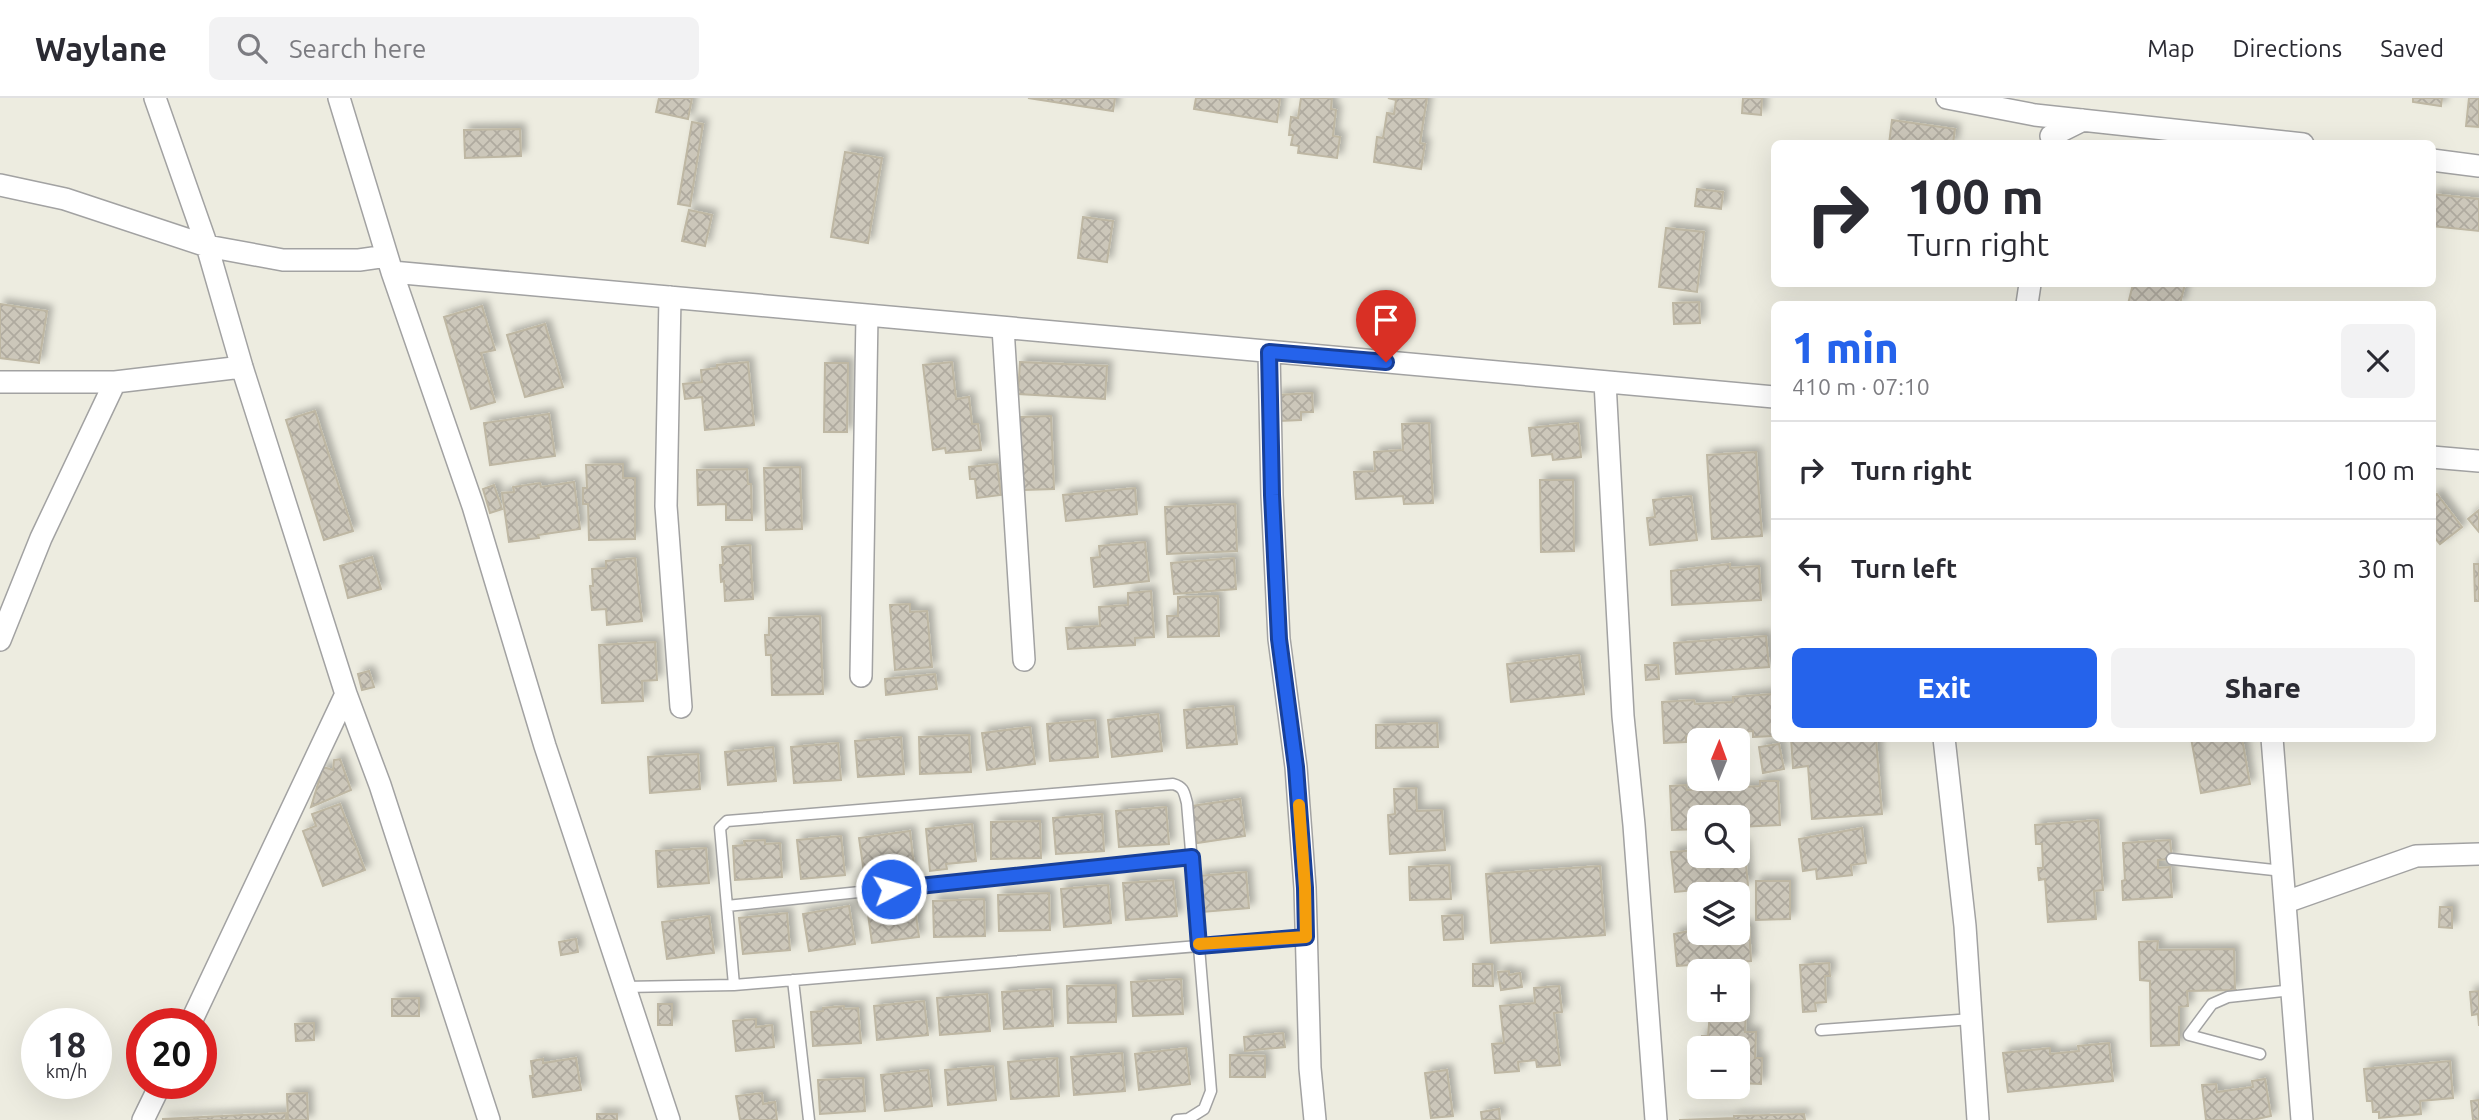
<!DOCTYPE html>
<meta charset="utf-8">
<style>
:root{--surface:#fff;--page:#f2f2f3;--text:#2b2b33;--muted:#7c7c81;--line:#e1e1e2;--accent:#2563eb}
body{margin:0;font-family:Ubuntu,sans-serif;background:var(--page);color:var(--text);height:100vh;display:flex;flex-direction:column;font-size:26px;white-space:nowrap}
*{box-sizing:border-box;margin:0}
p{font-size:23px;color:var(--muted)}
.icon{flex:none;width:38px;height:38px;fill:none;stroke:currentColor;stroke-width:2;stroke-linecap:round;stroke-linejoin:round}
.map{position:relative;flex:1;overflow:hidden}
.details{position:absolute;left:1771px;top:203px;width:665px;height:441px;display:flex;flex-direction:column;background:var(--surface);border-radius:10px;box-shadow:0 7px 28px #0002}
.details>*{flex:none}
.hud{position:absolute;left:1771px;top:42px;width:665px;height:147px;border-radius:10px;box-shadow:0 7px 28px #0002;background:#fff;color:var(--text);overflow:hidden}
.needle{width:46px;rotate:1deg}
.controls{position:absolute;left:1687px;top:630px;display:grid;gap:14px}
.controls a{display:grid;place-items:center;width:63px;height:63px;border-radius:10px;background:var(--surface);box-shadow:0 7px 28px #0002;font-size:35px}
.speed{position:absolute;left:21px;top:910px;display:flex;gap:14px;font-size:35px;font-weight:700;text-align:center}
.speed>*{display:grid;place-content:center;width:91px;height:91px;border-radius:50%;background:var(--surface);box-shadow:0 7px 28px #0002;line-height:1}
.speed small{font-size:18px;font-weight:400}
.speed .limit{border:10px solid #d22;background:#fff;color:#111}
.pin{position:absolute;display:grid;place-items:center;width:60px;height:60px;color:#fff;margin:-72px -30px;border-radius:50% 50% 50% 0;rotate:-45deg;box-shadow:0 0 7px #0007}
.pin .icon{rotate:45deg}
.me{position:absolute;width:77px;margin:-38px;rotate:84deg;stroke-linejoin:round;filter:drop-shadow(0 0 5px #0008)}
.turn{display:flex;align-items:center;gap:24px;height:147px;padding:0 21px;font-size:32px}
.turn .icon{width:91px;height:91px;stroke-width:2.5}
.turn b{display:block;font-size:49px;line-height:60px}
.round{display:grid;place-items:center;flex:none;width:74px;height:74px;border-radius:10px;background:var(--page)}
.headline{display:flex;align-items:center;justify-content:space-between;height:119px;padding:0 21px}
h1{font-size:42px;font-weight:800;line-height:52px;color:var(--accent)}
.primary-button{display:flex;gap:14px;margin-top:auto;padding:14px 21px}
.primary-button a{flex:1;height:80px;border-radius:10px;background:var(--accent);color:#fff;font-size:28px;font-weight:800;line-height:80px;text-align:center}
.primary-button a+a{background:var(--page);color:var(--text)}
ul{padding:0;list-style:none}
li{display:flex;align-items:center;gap:21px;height:98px;padding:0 21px;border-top:2px solid var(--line)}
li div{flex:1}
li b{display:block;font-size:26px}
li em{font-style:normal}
header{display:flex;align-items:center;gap:42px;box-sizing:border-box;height:98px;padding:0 35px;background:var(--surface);border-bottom:2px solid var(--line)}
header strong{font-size:33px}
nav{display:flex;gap:38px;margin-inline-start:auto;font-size:24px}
.search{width:490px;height:63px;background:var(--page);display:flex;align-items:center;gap:18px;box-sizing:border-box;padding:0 24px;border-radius:10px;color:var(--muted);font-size:26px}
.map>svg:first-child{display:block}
.building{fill:url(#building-cross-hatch);stroke:#beb7a3;stroke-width:2;filter:url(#shadow)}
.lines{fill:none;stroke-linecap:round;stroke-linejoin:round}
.lane-casing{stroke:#a2a2a2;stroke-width:13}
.street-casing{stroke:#a2a2a2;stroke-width:24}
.lane{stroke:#fff;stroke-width:10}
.street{stroke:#fff;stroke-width:21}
.route-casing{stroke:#184099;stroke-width:18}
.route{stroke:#2563eb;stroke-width:12}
.slow{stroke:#f59e0b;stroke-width:12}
</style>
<header>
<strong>Waylane</strong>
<div class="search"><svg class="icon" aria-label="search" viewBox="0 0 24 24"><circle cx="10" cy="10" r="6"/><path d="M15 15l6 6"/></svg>Search here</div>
<nav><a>Map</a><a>Directions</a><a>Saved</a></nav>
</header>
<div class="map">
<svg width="2479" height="1022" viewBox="0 0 2479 1022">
<defs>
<pattern id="building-cross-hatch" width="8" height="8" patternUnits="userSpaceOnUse" patternTransform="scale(1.75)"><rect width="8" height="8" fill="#ccc7ba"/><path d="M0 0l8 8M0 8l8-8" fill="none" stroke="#afaa9f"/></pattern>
<filter id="shadow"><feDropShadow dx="5" dy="-5" stdDeviation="3.5" flood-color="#0004"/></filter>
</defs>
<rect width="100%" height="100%" fill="#edece0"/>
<path class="building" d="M 659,0 L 692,0 L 688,21 L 656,14 Z
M 1028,0 L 1115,0 L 1113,13 Z
M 1196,0 L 1280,0 L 1277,24 L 1194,11 Z
M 1301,0 L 1332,0 L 1331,11 L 1336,12 L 1333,38 L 1340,39 L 1337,60 L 1298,55 L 1299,48 L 1291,47 L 1293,37 L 1289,37 L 1291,19 L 1298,20 Z
M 1388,0 L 1427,0 L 1420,45 L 1425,46 L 1421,71 L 1374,64 L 1377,39 L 1383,40 L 1387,15 L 1394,16 L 1396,2 Z
M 1743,0 L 1762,0 L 1761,17 L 1742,15 Z
M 2413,0 L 2442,0 L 2441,8 L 2413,4 Z
M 2469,0 L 2479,0 L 2479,29 L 2466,28 Z
M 1892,22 L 1955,31 L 1953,46 L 1889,46 Z
M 692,24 L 703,26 L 690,108 L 678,106 Z
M 520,31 L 521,58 L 465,60 L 464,32 Z
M 845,54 L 882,60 L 868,145 L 831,139 Z
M 1697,91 L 1723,94 L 1721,111 L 1695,108 Z
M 2432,96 L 2479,101 L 2479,133 L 2432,128 Z
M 689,112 L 712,117 L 705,148 L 682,143 Z
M 1083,119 L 1113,123 L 1107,164 L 1078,160 Z
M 1666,130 L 1704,134 L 1697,194 L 1659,189 Z
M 2133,186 L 2185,186 L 2180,206 L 2128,206 Z
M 1699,204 L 1700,225 L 1674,226 L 1673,205 Z
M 0,206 L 47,213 L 39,265 L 0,260 Z
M 482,208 L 495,252 L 481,255 L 495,304 L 471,311 L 444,219 Z
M 545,226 L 563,289 L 525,299 L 507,237 Z
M 748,264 L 754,327 L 705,332 L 702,299 L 685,301 L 683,286 L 702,284 L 701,272 L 717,270 L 717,267 Z
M 952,264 L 956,301 L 969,299 L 972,326 L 978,326 L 981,352 L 946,355 L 945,350 L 933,352 L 923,267 Z
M 1020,264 L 1107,268 L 1105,301 L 1018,296 Z
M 825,265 L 848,265 L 847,334 L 824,334 Z
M 1312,295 L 1313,314 L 1301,314 L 1301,322 L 1279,323 L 1277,297 Z
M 315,313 L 353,433 L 324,442 L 286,322 Z
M 549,316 L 555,358 L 490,367 L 484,325 Z
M 1051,318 L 1054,391 L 1023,392 L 1020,319 Z
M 1429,325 L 1433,405 L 1404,406 L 1403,398 L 1356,401 L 1354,374 L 1375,373 L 1374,354 L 1403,352 L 1402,326 Z
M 1578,325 L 1581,359 L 1553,362 L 1552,356 L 1532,358 L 1529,330 Z
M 1756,354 L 1762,438 L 1712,441 L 1707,357 Z
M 623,366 L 623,380 L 635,380 L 635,441 L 589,442 L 588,406 L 583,406 L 583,390 L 587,390 L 586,367 Z
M 997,366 L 1001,397 L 977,400 L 975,381 L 970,381 L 969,369 Z
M 800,369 L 802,431 L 766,432 L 764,370 Z
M 747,371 L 748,386 L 751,386 L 752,422 L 726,422 L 726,406 L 698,407 L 697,372 Z
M 1540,382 L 1573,382 L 1574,453 L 1541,454 Z
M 574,384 L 580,431 L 538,437 L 539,440 L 509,444 L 502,395 L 514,394 L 513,389 L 540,385 L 541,389 Z
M 494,387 L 502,411 L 490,415 L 483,391 Z
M 1135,390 L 1137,416 L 1066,423 L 1063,397 Z
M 2437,396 L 2462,429 L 2440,446 L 2435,440 L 2432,442 L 2432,400 Z
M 1691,398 L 1697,442 L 1650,447 L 1647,420 L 1655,419 L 1653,402 Z
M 1235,406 L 1237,453 L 1167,456 L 1165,409 Z
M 2479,412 L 2479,434 L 2468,421 Z
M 1145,444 L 1149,483 L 1094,489 L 1091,460 L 1100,459 L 1099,448 Z
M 750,447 L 753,501 L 725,503 L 724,483 L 721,484 L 720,467 L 723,467 L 722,449 Z
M 372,459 L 381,491 L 348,500 L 340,468 Z
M 635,460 L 642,523 L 607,527 L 606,511 L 592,512 L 590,488 L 593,488 L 592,471 L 606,470 L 606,463 Z
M 1234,460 L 1236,491 L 1174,496 L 1171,465 Z
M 1730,466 L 1730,470 L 1759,468 L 1761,502 L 1672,507 L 1671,473 Z
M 2474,466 L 2479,466 L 2479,503 L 2475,503 Z
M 1151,493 L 1154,539 L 1135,540 L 1135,547 L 1068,551 L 1066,530 L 1100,528 L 1099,509 L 1128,507 L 1128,495 Z
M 1218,498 L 1219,538 L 1168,539 L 1167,518 L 1178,518 L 1178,499 Z
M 910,506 L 910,514 L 927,513 L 932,569 L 895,572 L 890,507 Z
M 820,518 L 823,596 L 772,597 L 771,557 L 766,557 L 765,537 L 769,537 L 769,520 Z
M 1766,538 L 1769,569 L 1676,576 L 1674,545 Z
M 655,544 L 657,582 L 642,583 L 643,603 L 602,605 L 599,547 Z
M 1579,557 L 1584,596 L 1511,604 L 1507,566 Z
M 1645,567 L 1658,567 L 1659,581 L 1646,582 Z
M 369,573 L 374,589 L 362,592 L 358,576 Z
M 935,576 L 937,591 L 886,597 L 885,581 Z
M 1772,596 L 1774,638 L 1753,639 L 1753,633 L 1686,638 L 1686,644 L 1664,645 L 1662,604 L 1694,602 L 1695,606 L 1733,604 L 1733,599 Z
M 1233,608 L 1237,646 L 1187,650 L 1184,612 Z
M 1158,616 L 1162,653 L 1112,659 L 1108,622 Z
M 1095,622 L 1098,659 L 1050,663 L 1047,626 Z
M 1437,625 L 1438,649 L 1376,650 L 1376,627 Z
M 1030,629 L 1035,666 L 987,672 L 982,635 Z
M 969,637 L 971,674 L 920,676 L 919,639 Z
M 901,639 L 904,676 L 858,679 L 855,643 Z
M 1791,640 L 1876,640 L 1882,716 L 1812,721 L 1808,668 L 1793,670 Z
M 2191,640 L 2242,640 L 2250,686 L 2201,695 Z
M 838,645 L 841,682 L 794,685 L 791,649 Z
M 1779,646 L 1784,671 L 1763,675 L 1759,649 Z
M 773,649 L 776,683 L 728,687 L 725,654 Z
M 698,656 L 700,691 L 650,695 L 648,659 Z
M 340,661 L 351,692 L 311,709 L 323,669 L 333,672 L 334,662 Z
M 1760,683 L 1778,683 L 1780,727 L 1738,729 L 1738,719 L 1699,719 L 1699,731 L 1672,732 L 1670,688 L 1686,687 L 1687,692 L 1760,688 Z
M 1416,690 L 1417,713 L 1442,712 L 1445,752 L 1390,756 L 1388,717 L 1395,716 L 1394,691 Z
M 1240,701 L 1245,738 L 1197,745 L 1191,708 Z
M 340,706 L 365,772 L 323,788 L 303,733 L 316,728 L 312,716 Z
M 1166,709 L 1169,746 L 1119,749 L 1116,713 Z
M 1102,716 L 1104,753 L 1056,756 L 1053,720 Z
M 2098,722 L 2103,792 L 2094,793 L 2096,821 L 2048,824 L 2045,781 L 2039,782 L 2038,770 L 2043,770 L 2042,746 L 2036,746 L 2035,727 Z
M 1040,723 L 1041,760 L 991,761 L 991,724 Z
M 972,726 L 976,763 L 946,766 L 947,771 L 930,773 L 926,731 Z
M 1862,730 L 1866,765 L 1851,767 L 1852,777 L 1817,781 L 1816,771 L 1803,773 L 1799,741 Z
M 910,733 L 914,768 L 864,775 L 859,740 Z
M 841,738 L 845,777 L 801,781 L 797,742 Z
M 765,742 L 765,746 L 780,745 L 782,779 L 735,782 L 733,748 L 745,747 L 744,743 Z
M 2170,742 L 2172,761 L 2158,762 L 2158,770 L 2170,769 L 2172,799 L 2123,802 L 2122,783 L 2125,782 L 2123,745 Z
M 1744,747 L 1748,787 L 1675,794 L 1671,754 L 1699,752 L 1699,758 L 1738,758 L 1738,748 Z
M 706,750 L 709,785 L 658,789 L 656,753 Z
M 1449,767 L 1451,801 L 1410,802 L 1409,769 Z
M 1600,768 L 1605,837 L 1491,845 L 1486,776 Z
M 1246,774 L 1249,810 L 1202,814 L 1198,778 Z
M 1173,782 L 1177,818 L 1126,822 L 1123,785 Z
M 1756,783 L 1790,783 L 1790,821 L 1756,822 Z
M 1108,787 L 1111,825 L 1064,829 L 1061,791 Z
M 1049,795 L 1050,832 L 999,833 L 998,797 Z
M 984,801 L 985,838 L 934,839 L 933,803 Z
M 914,803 L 919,839 L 872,845 L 867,809 Z
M 849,808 L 855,846 L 809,853 L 803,816 Z
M 2440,809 L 2452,809 L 2452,830 L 2439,829 Z
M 787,815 L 790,852 L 743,856 L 739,820 Z
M 1462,817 L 1463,841 L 1444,842 L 1442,818 Z
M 709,818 L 714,855 L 667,861 L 662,824 Z
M 1749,828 L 1751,863 L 1677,868 L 1674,836 L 1699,831 L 1699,835 L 1738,835 L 1738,829 Z
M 576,841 L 578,854 L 561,857 L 559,844 Z
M 2158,843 L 2157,852 L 2234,851 L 2235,892 L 2237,892 L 2187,893 L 2188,908 L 2179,909 L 2179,947 L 2151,948 L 2150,883 L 2140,882 L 2139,844 Z
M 1829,865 L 1830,878 L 1825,878 L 1826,904 L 1815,905 L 1816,913 L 1803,914 L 1800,867 Z
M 1473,866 L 1492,866 L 1493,888 L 1473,888 Z
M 1509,873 L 1509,877 L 1520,875 L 1522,889 L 1501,892 L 1498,874 Z
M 1181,881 L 1183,916 L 1133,918 L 1131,884 Z
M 1116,887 L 1116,924 L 1068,925 L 1067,888 Z
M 1559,888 L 1562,914 L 1554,915 L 1560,967 L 1537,969 L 1536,962 L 1518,964 L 1519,973 L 1495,975 L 1492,946 L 1504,945 L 1500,908 L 1535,905 L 1534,890 Z
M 1738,889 L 1747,889 L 1745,934 L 1756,934 L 1755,960 L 1762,960 L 1761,986 L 1738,985 L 1738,950 L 1702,950 L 1702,938 L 1708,938 L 1710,914 L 1699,914 L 1699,909 L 1699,912 L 1738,912 Z
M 1051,891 L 1053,928 L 1004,931 L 1002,894 Z
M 2479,893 L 2479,928 L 2478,916 L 2472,917 L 2470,894 Z
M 987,896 L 990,933 L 940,937 L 937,900 Z
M 419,900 L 419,918 L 392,918 L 392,901 Z
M 924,903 L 928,937 L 877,942 L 874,908 Z
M 658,906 L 672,906 L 672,927 L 658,927 Z
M 844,908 L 844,911 L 858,910 L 861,945 L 813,948 L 811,914 L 823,913 L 823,910 Z
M 756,921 L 756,929 L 772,927 L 774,949 L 736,953 L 733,923 Z
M 314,925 L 314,942 L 296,943 L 295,926 Z
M 1283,935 L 1285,949 L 1245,953 L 1244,939 Z
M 2109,945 L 2113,983 L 2008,994 L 2003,955 L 2050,950 L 2050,956 L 2079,953 L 2078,948 Z
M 1186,950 L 1190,986 L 1139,992 L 1135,956 Z
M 1122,955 L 1125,993 L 1074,997 L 1071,959 Z
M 1230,957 L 1265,958 L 1265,979 L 1230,979 Z
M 576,960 L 581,992 L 533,999 L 530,978 L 533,978 L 531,963 L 543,961 L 543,965 Z
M 1057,960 L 1059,998 L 1011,1001 L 1008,964 Z
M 2450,963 L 2453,1000 L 2420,1003 L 2421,1016 L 2379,1020 L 2379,1014 L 2373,1014 L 2372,1003 L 2367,1003 L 2364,971 Z
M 993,968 L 996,1002 L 948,1007 L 945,972 Z
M 928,972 L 932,1008 L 885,1013 L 881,977 Z
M 1447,972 L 1453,1018 L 1431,1020 L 1425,975 Z
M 863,980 L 865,1013 L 820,1016 L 818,982 Z
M 2265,981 L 2271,1018 L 2252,1022 L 2206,1022 L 2202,987 L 2216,986 L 2217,994 L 2253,989 L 2252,983 Z
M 307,995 L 308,1022 L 288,1022 L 287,996 Z
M 762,995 L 763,1006 L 775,1004 L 777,1022 L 740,1022 L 736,998 Z
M 2479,1002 L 2479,1022 L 2473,1022 L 2471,1003 Z
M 1499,1011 L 1500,1022 L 1482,1022 L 1481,1014 Z
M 286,1015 L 286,1022 L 163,1022 L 163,1021 Z
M 597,1016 L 617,1016 L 617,1022 L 597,1022 Z
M 1804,1016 L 1805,1022 L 1679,1022 L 1734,1020 L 1734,1018 Z"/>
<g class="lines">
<g class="lane-casing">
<path id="lane" d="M 2172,761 L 2283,773
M 727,808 L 1192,759
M 793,882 L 809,1022
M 734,887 L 720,730 L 727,723 L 1173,686 C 1184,689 1184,694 1187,705 L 1211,993 L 1204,1011 L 1188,1021 L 1177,1022
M 624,889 L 734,887 L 1306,839
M 1821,932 L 1972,921
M 2260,956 L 2189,937 L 2212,906 L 2228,899 L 2293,892"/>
</g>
<g class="street-casing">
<path id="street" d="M 155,0 L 207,148 L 242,269 L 346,596 L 380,687 L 489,1022
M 339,0 L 392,174 L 473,408 L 545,648 L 669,1022
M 1947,0 L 2035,17 L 2303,46
M 2051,38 L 2083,22
M 2432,62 L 2479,68
M 0,87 L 65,101 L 207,148 L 283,162 L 359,162 L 387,158
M 392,174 L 1774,299
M 670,199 L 666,408 L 681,609
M 2027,206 L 2030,186
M 1003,230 L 1024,562
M 1269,254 L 1272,397 L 1279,541 L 1296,669 L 1305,790 L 1310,970 L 1315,1022
M 0,284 L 115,284 L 242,269
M 1605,284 L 1623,618 L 1634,727 L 1656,1022
M 2432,359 L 2479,363
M 0,542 L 41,440 L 115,284
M 861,578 L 867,217
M 1944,640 L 1965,828 L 1978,1022
M 2272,640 L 2302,1022
M 2286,804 L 2416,758 L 2479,756
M 190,926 L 346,596
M 143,1022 L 161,985"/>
</g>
<use href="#lane" class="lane"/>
<use href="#street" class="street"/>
</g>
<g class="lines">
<g class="route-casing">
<path id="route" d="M 891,791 L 1192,759 L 1199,848 L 1306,839 L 1305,790 L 1296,669 L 1279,541 L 1272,397 L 1269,254 L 1386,264"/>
</g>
<use href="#route" class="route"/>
<path class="slow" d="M 1199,846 L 1306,839 L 1305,790 L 1299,707"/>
</g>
</svg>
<div class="controls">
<a><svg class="needle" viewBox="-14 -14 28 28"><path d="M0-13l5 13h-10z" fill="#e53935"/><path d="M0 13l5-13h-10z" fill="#7c7c81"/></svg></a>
<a><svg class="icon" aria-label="search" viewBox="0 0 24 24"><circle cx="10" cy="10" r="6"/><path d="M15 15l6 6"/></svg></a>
<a><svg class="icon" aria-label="layers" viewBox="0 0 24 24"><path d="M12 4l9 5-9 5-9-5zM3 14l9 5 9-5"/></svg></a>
<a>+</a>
<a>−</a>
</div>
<div class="speed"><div>18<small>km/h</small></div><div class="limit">20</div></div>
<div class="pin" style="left:1386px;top:264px;background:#d93025"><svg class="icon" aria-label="arrive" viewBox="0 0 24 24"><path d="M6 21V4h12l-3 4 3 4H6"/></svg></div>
<svg class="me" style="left:891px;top:791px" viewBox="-20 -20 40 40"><circle r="17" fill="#2563eb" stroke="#fff" stroke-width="3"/><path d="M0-11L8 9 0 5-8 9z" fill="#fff"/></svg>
<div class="hud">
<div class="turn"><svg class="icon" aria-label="right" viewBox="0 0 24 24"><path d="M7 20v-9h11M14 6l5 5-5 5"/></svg><div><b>100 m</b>Turn right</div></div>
</div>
<section class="details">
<div class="headline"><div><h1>1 min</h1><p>410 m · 07:10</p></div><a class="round"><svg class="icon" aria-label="close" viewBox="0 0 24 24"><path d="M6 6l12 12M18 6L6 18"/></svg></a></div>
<ul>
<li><svg class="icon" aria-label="right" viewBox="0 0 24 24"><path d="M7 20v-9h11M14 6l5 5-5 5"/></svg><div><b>Turn right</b></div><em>100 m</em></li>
<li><svg class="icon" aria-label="left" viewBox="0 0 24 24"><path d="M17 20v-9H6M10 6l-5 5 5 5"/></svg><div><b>Turn left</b></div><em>30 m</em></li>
</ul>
<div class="primary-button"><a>Exit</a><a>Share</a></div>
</section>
</div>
